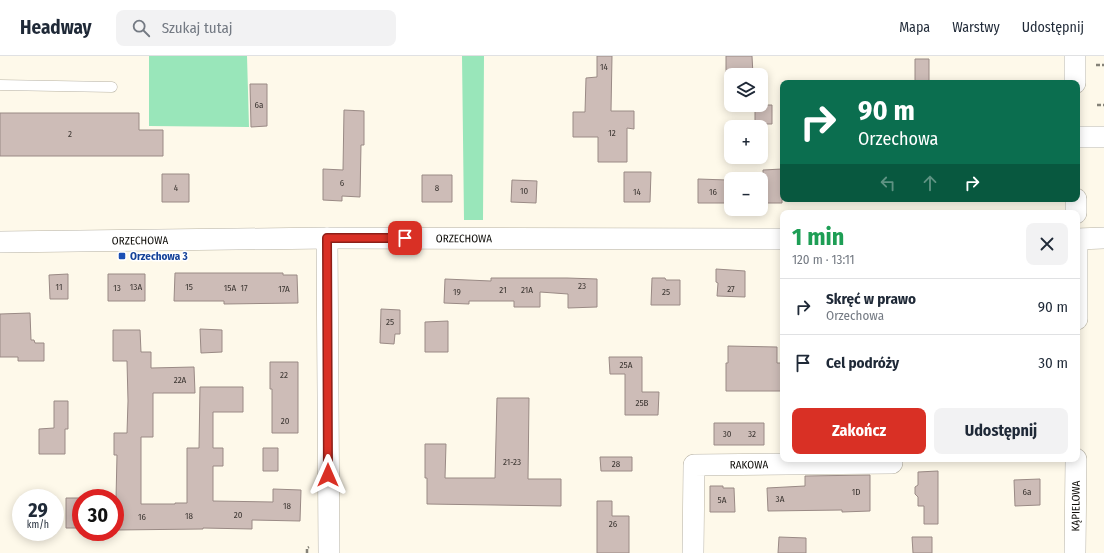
<!DOCTYPE html>
<html lang="pl">
<meta charset="utf-8">
<style>
:root{--surface:#fff;--page:#f2f2f3;--text:#1f2937;--muted:#747a83;--line:#e0e1e3;--accent:#d93025}
body{margin:0;font-family:"Fira Sans Condensed",sans-serif;background:var(--page);color:var(--text);height:100vh;display:flex;flex-direction:column;font-size:15px;white-space:nowrap}
*{box-sizing:border-box;margin:0}
p{font-size:13px;color:var(--muted)}
.icon{flex:none;width:22px;height:22px;fill:none;stroke:currentColor;stroke-width:2;stroke-linecap:round;stroke-linejoin:round}
.map{position:relative;flex:1;overflow:hidden}
.drawer{position:absolute;left:780px;top:154px;width:300px;height:252px;display:flex;flex-direction:column;background:var(--surface);border-radius:8px;box-shadow:0 2px 10px #0003}
.drawer>*{flex:none}
.banner{position:absolute;left:780px;top:24px;width:300px;height:122px;border-radius:8px;box-shadow:0 2px 10px #0003;background:#0b6e4f;color:#fff;overflow:hidden}
.fabs{position:absolute;left:724px;top:12px;display:grid;gap:8px}
.fabs a{display:grid;place-items:center;width:44px;height:44px;border-radius:8px;background:var(--surface);box-shadow:0 2px 10px #0003;font-size:20px}
.speed{position:absolute;left:12px;top:433px;display:flex;gap:8px;font-size:20px;font-weight:700;text-align:center}
.speed>*{display:grid;place-content:center;width:52px;height:52px;border-radius:50%;background:var(--surface);box-shadow:0 2px 10px #0003;line-height:1}
.speed small{font-size:10px;font-weight:400}
.speed .limit{border:6px solid #d22;background:#fff;color:#111}
.pin{position:absolute;display:grid;place-items:center;width:34px;height:34px;color:#fff;margin:-17px;border-radius:8px;box-shadow:0 2px 6px #0006}
.me{position:absolute;width:44px;margin:-22px;rotate:0deg;stroke-linejoin:round;filter:drop-shadow(0 0 3px #0008)}
.turn{display:flex;align-items:center;gap:14px;height:84px;padding:0 12px;font-size:18px}
.turn .icon{width:52px;height:52px;stroke-width:2.5}
.turn b{display:block;font-size:28px;line-height:34px}
.lanes{display:flex;align-items:center;height:38px;padding:0 12px;background:#0003;justify-content:center;gap:20px;direction:ltr}
.lanes .off{opacity:.35}
.round{display:grid;place-items:center;flex:none;width:42px;height:42px;border-radius:8px;background:var(--page)}
.overview{display:flex;align-items:center;justify-content:space-between;height:68px;padding:0 12px}
h1{font-size:24px;font-weight:700;line-height:30px;color:#1e9e55}
.cta{display:flex;gap:8px;margin-top:auto;padding:8px 12px}
.cta a{flex:1;height:46px;border-radius:8px;background:var(--accent);color:#fff;font-size:16px;font-weight:700;line-height:46px;text-align:center}
.cta a+a{background:var(--page);color:var(--text)}
ul{padding:0;list-style:none}
li{display:flex;align-items:center;gap:12px;height:56px;padding:0 12px;border-top:1px solid var(--line)}
li div{flex:1}
li b{display:block;font-size:15px}
li em{font-style:normal}
header{display:flex;align-items:center;gap:24px;box-sizing:border-box;height:56px;padding:0 20px;background:var(--surface);border-bottom:1px solid var(--line)}
header strong{font-size:19px}
nav{display:flex;gap:22px;margin-inline-start:auto;font-size:14px}
.search{width:280px;height:36px;background:var(--page);display:flex;align-items:center;gap:10px;box-sizing:border-box;padding:0 14px;border-radius:8px;color:var(--muted);font-size:15px}
.map>svg:first-child{display:block}
.green{fill:#99e6ba}
.building{fill:#cdbcb7;stroke:#9a8a85}
.lines{fill:none;stroke-linecap:round;stroke-linejoin:round}
.lane-casing{stroke:#b7b2a4;stroke-width:11}
.street-casing{stroke:#b7b2a4;stroke-width:22}
.path{stroke:#858278;stroke-width:2.5;stroke-dasharray:4 2;stroke-linecap:butt}
.lane{stroke:#fff;stroke-width:10}
.street{stroke:#fff;stroke-width:21}
.route-casing{stroke:#8d1f18;stroke-width:10}
.route{stroke:#d93025;stroke-width:7}
.transit-dot{fill:#1a4fb4;stroke:#fff;stroke-width:1.5}
.labels{text-anchor:middle;stroke-width:3;stroke-linejoin:round;paint-order:stroke}
.number-label{font-size:9px;fill:#3d3733}
.street-label{font-size:11px;fill:#0d0b07;stroke:#fff}
.transit-label{font-size:11px;font-weight:bold;fill:#164399;stroke:#fff;text-anchor:start}
</style>
<header>
<strong>Headway</strong>
<div class="search"><svg class="icon" aria-label="search" viewBox="0 0 24 24"><circle cx="10" cy="10" r="6"/><path d="M15 15l6 6"/></svg>Szukaj tutaj</div>
<nav><a>Mapa</a><a>Warstwy</a><a>Udostępnij</a></nav>
</header>
<div class="map">
<svg width="1104" height="497" viewBox="0 0 1104 497">
<rect width="100%" height="100%" fill="#fef9ea"/>
<path class="green" d="M 149,0 L 247,0 L 249,71 L 149,70 Z
M 462,0 L 484,0 L 483,164 L 464,164 Z"/>
<path class="building" d="M 597,0 L 612,0 L 611,55 L 634,55 L 634,73 L 627,72 L 627,106 L 598,106 L 598,81 L 573,81 L 573,56 L 585,56 L 586,22 L 597,21 Z
M 726,0 L 752,0 L 753,19 L 726,19 Z
M 915,3 L 929,3 L 929,27 L 915,27 Z
M 250,28 L 267,28 L 267,70 L 251,71 Z
M 755,49 L 772,49 L 772,68 L 755,68 Z
M 344,54 L 364,55 L 364,89 L 361,89 L 360,141 L 342,140 L 342,145 L 323,144 L 323,113 L 343,114 Z
M 0,57 L 139,57 L 139,74 L 163,74 L 163,100 L 0,100 Z
M 782,113 L 782,147 L 761,147 L 761,122 L 763,122 L 763,114 Z
M 624,116 L 651,116 L 650,146 L 624,146 Z
M 162,118 L 189,118 L 189,146 L 162,146 Z
M 422,119 L 452,119 L 452,146 L 422,146 Z
M 698,123 L 727,124 L 727,147 L 698,147 Z
M 512,124 L 537,125 L 536,147 L 511,146 Z
M 716,213 L 745,215 L 745,241 L 717,240 L 718,227 L 716,226 Z
M 175,217 L 283,217 L 283,219 L 297,219 L 298,247 L 224,248 L 224,245 L 174,245 Z
M 68,218 L 68,243 L 50,243 L 49,219 Z
M 108,218 L 145,218 L 145,245 L 108,245 Z
M 491,222 L 567,222 L 597,223 L 597,251 L 568,252 L 568,238 L 540,236 L 540,251 L 514,251 L 514,245 L 469,245 L 469,248 L 444,247 L 445,223 L 491,225 Z
M 652,222 L 665,222 L 666,224 L 680,224 L 680,249 L 651,249 Z
M 381,253 L 400,254 L 400,278 L 395,278 L 394,288 L 380,287 Z
M 30,257 L 31,284 L 34,284 L 35,287 L 44,287 L 44,305 L 18,305 L 18,301 L 0,301 L 0,258 Z
M 448,265 L 448,296 L 425,296 L 425,266 Z
M 200,273 L 222,274 L 222,296 L 201,297 Z
M 113,274 L 140,274 L 141,296 L 151,296 L 151,312 L 194,311 L 195,337 L 153,337 L 153,381 L 141,381 L 141,448 L 175,448 L 175,447 L 187,447 L 187,392 L 199,392 L 200,331 L 243,331 L 243,356 L 213,356 L 213,392 L 223,392 L 223,410 L 213,410 L 213,445 L 273,446 L 273,433 L 301,434 L 300,465 L 252,464 L 252,473 L 203,472 L 203,473 L 115,474 L 115,443 L 116,443 L 117,399 L 114,399 L 114,377 L 127,377 L 128,345 L 127,305 L 113,305 Z
M 728,290 L 777,291 L 777,307 L 783,307 L 783,335 L 726,335 L 726,307 L 728,307 Z
M 609,301 L 642,301 L 642,336 L 659,336 L 658,359 L 625,359 L 625,318 L 610,318 Z
M 270,306 L 298,306 L 298,377 L 272,377 L 272,333 L 270,333 Z
M 497,342 L 529,342 L 528,423 L 561,423 L 561,450 L 427,448 L 427,422 L 425,422 L 425,388 L 446,388 L 445,422 L 495,422 Z
M 54,345 L 68,345 L 68,373 L 65,373 L 65,398 L 39,398 L 39,373 L 54,372 Z
M 714,367 L 764,367 L 764,389 L 714,389 Z
M 263,392 L 278,392 L 278,415 L 263,415 Z
M 600,401 L 632,401 L 632,415 L 601,415 Z
M 938,415 L 938,468 L 924,468 L 924,450 L 918,450 L 918,441 L 915,438 L 915,431 L 918,429 L 918,416 Z
M 870,419 L 870,455 L 842,456 L 842,454 L 768,455 L 767,432 L 805,430 L 805,420 Z
M 1040,423 L 1040,449 L 1015,450 L 1014,424 Z
M 710,430 L 723,430 L 723,432 L 734,432 L 735,456 L 710,456 Z
M 66,442 L 81,442 L 81,472 L 66,472 Z
M 597,445 L 612,445 L 612,460 L 629,460 L 629,497 L 597,497 Z
M 779,481 L 806,482 L 806,497 L 778,497 Z
M 912,481 L 932,481 L 932,497 L 913,497 Z"/>
<g class="lines">
<g class="lane-casing">
<path id="lane" d="M 0,29 L 112,31"/>
</g>
<g class="street-casing">
<g id="street">
<path d="M 1075,0 L 1075,27"/>
<path d="M 1077,81 L 1104,81"/>
<path d="M 1076,143 L 1076,157"/>
<path d="M 327,182 L 329,497"/>
<path d="M 1077,183 L 1104,182"/>
<path id="s1" d="M 0,186 L 327,182 L 783,183"/>
<path d="M 1077,193 L 1077,263"/>
<path id="s2" d="M 693,497 L 694,409 L 892,407"/>
<path id="s3" d="M 1075,497 L 1076,403"/>
</g>
</g>
<path class="path" d="M 1096,9 L 1104,9
M 1097,49 L 1104,49
M 307,497 L 307,492 L 309,491"/>
<use href="#lane" class="lane"/>
<use href="#street" class="street"/>
</g>
<g class="lines">
<g class="route-casing">
<path id="route" d="M 328,419 L 327,182 L 405,182"/>
</g>
<use href="#route" class="route"/>
</g>
<rect class="transit-dot" x="118" y="196" width="8" height="8" rx="2"/>
<g class="labels">
<g class="number-label">
<text x="604" y="14">14</text>
<text x="259" y="52">6a</text>
<text x="612" y="80">12</text>
<text x="70" y="81">2</text>
<text x="342" y="130">6</text>
<text x="176" y="135">4</text>
<text x="437" y="135">8</text>
<text x="524" y="138">10</text>
<text x="637" y="139">14</text>
<text x="713" y="139">16</text>
<text x="582" y="233">23</text>
<text x="59" y="234">11</text>
<text x="136" y="234">13A</text>
<text x="189" y="234">15</text>
<text x="117" y="235">13</text>
<text x="230" y="235">15A</text>
<text x="244" y="235">17</text>
<text x="284" y="236">17A</text>
<text x="731" y="236">27</text>
<text x="503" y="237">21</text>
<text x="527" y="237">21A</text>
<text x="457" y="239">19</text>
<text x="666" y="239">25</text>
<text x="390" y="269">25</text>
<text x="626" y="312">25A</text>
<text x="284" y="322">22</text>
<text x="180" y="327">22A</text>
<text x="642" y="350">25B</text>
<text x="285" y="368">20</text>
<text x="727" y="381">30</text>
<text x="752" y="381">32</text>
<text x="512" y="409">21-23</text>
<text x="616" y="411">28</text>
<text x="856" y="439">1D</text>
<text x="1027" y="439">6a</text>
<text x="780" y="446">3A</text>
<text x="722" y="447">5A</text>
<text x="287" y="453">18</text>
<text x="238" y="462">20</text>
<text x="189" y="463">18</text>
<text x="142" y="464">16</text>
<text x="613" y="471">26</text>
</g>
<g class="street-label">
<text dy="4" stroke="none"><textPath href="#s1" startOffset="464">ORZECHOWA</textPath></text>
<text dy="4" stroke="none"><textPath href="#s1" startOffset="140">ORZECHOWA</textPath></text>
<text dy="4" stroke="none"><textPath href="#s2" startOffset="143">RAKOWA</textPath></text>
<text dy="4" stroke="none"><textPath href="#s3" startOffset="47">KĄPIELOWA</textPath></text>
</g>
<g class="transit-label">
<text x="130" y="204">Orzechowa 3</text>
</g>
</g>
</svg>
<div class="fabs">
<a><svg class="icon" aria-label="layers" viewBox="0 0 24 24"><path d="M12 4l9 5-9 5-9-5zM3 14l9 5 9-5"/></svg></a>
<a>+</a>
<a>−</a>
</div>
<div class="speed"><div>29<small>km/h</small></div><div class="limit">30</div></div>
<div class="pin" style="left:405px;top:182px;background:#d93025"><svg class="icon" aria-label="arrive" viewBox="0 0 24 24"><path d="M6 21V4h12l-3 4 3 4H6"/></svg></div>
<svg class="me" style="left:328px;top:419px" viewBox="-20 -20 40 40"><path d="M0-17L14 15 0 8-14 15z" fill="#d93025" stroke="#fff" stroke-width="4"/></svg>
<div class="banner">
<div class="turn"><svg class="icon" aria-label="right" viewBox="0 0 24 24"><path d="M7 20v-9h11M14 6l5 5-5 5"/></svg><div><b>90 m</b>Orzechowa</div></div>
<div class="lanes"><svg class="icon off" aria-label="left" viewBox="0 0 24 24"><path d="M17 20v-9H6M10 6l-5 5 5 5"/></svg><svg class="icon off" aria-label="ahead" viewBox="0 0 24 24"><path d="M12 20V5M6 11l6-6 6 6"/></svg><svg class="icon" aria-label="right" viewBox="0 0 24 24"><path d="M7 20v-9h11M14 6l5 5-5 5"/></svg></div>
</div>
<section class="drawer">
<div class="overview"><div><h1>1 min</h1><p>120 m · 13:11</p></div><a class="round"><svg class="icon" aria-label="close" viewBox="0 0 24 24"><path d="M6 6l12 12M18 6L6 18"/></svg></a></div>
<ul>
<li><svg class="icon" aria-label="right" viewBox="0 0 24 24"><path d="M7 20v-9h11M14 6l5 5-5 5"/></svg><div><b>Skręć w prawo</b><p>Orzechowa</p></div><em>90 m</em></li>
<li><svg class="icon" aria-label="arrive" viewBox="0 0 24 24"><path d="M6 21V4h12l-3 4 3 4H6"/></svg><div><b>Cel podróży</b></div><em>30 m</em></li>
</ul>
<div class="cta"><a>Zakończ</a><a>Udostępnij</a></div>
</section>
</div>
